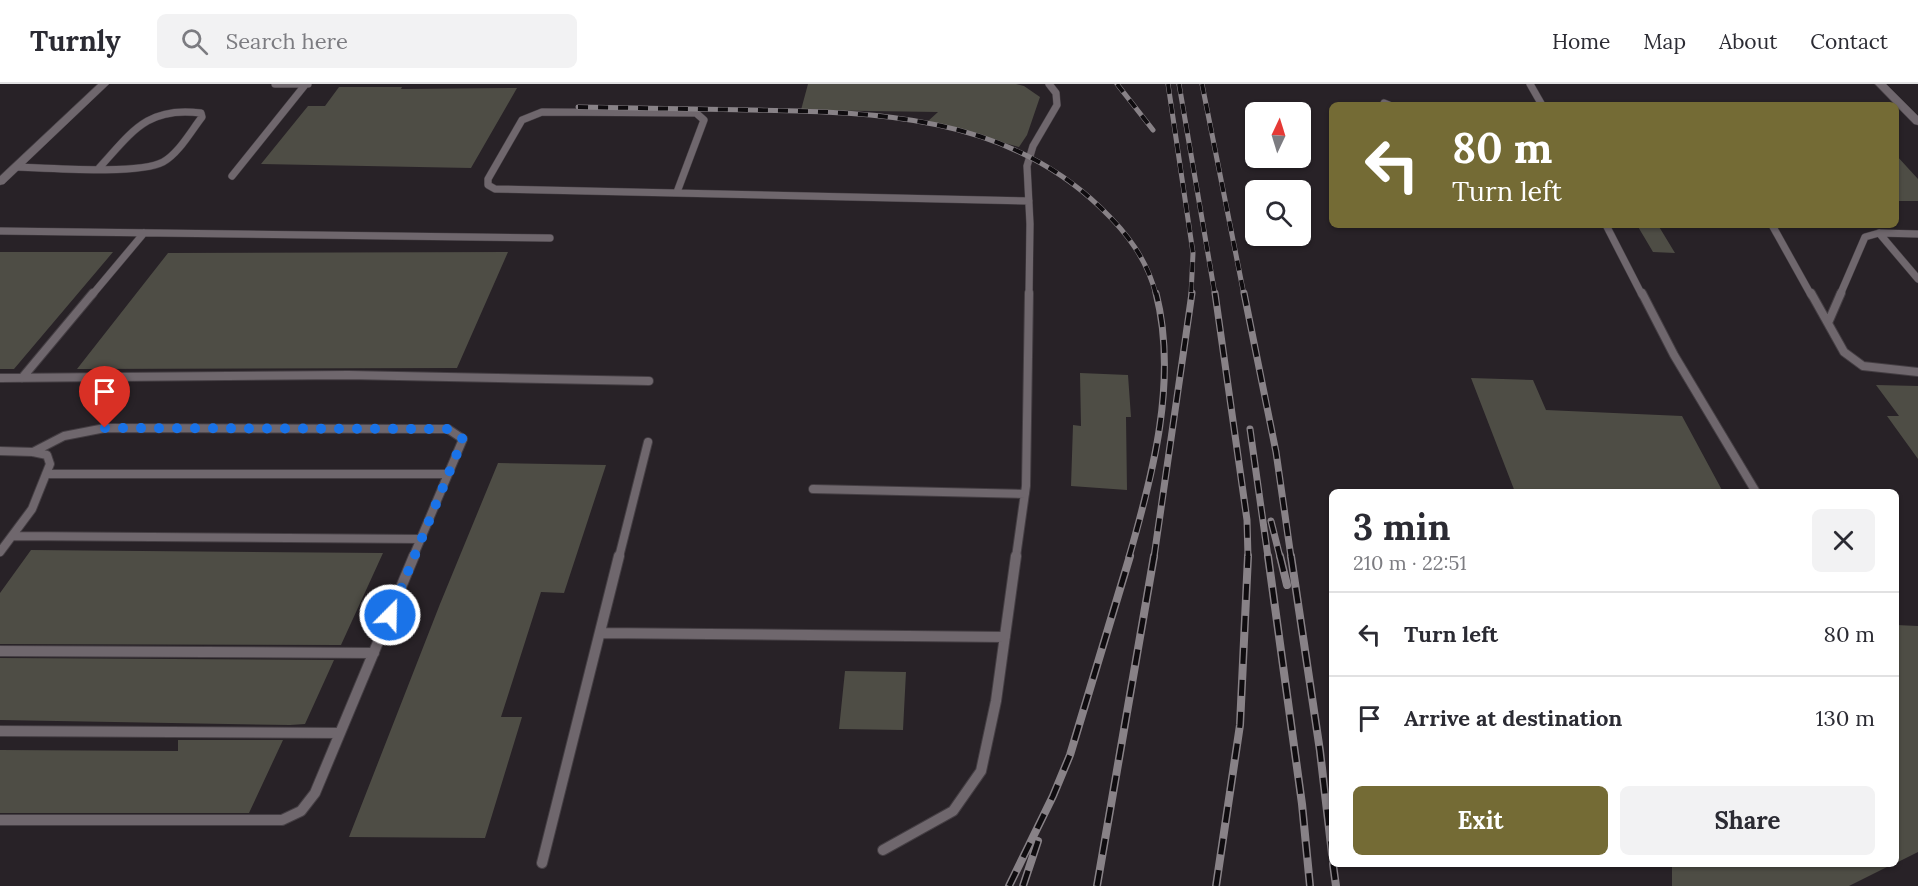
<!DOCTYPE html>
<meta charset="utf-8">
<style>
:root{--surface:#fff;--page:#f2f2f3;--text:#2b2b33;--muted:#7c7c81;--line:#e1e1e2;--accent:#746b35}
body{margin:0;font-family:Lora,serif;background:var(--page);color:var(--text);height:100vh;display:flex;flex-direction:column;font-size:22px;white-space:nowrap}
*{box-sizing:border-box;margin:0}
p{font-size:20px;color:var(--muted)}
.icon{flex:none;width:33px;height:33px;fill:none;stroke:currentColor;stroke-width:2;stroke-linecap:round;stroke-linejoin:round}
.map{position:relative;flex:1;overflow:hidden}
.panel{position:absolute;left:1329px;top:405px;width:570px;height:378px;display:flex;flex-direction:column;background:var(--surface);border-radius:9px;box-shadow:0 2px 4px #0004}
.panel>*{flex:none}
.guide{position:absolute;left:1329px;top:18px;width:570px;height:126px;border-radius:9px;box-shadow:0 2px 4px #0004;background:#746b35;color:#fff;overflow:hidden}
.needle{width:39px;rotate:4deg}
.fabs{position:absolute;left:1245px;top:18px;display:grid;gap:12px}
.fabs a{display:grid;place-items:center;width:66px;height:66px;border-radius:9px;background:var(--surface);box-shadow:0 2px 4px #0004;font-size:30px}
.pin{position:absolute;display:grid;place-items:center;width:51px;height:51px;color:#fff;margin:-62px -26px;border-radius:50% 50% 50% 0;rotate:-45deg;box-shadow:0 0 6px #0007}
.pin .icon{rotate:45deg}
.me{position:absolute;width:66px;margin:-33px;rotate:23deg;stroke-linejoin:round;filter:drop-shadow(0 0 4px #0008)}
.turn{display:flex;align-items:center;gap:21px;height:126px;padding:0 24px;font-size:27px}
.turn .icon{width:78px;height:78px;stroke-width:2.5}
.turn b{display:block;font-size:42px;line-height:51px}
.round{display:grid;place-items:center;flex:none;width:63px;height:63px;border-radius:9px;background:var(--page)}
.summary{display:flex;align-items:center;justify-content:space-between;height:102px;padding:0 24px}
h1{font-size:36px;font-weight:700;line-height:45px}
.primary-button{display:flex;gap:12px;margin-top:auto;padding:12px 24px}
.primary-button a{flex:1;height:69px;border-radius:9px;background:var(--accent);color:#fff;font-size:24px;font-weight:700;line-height:69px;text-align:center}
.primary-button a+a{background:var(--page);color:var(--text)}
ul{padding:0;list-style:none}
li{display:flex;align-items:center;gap:18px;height:84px;padding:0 24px;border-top:2px solid var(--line)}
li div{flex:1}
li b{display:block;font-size:22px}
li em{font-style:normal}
header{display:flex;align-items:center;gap:36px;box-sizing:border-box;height:84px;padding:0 30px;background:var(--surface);border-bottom:2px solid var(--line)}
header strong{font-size:28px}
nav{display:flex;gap:33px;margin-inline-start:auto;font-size:21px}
.search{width:420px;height:54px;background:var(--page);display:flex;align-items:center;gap:15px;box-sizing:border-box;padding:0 21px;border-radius:9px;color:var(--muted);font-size:22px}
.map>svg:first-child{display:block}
.building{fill:#4e4d45}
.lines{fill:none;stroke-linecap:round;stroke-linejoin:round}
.service-far2-casing{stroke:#443e43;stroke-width:8}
.service-far1-casing{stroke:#443e43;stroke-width:10}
.service-casing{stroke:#443e43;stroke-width:12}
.minor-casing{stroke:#443e43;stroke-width:1}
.service-far2{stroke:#6f676d;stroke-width:7}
.service-far1{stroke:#6f676d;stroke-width:8}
.service{stroke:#6f676d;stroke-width:10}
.minor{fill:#6f676d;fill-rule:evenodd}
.rail-far2-casing{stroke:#888287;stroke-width:5}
.rail-far1-casing{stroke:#888287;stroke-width:7}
.rail-casing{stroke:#888287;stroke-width:8}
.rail-far2{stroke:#0f0c0f;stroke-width:4;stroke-dasharray:10;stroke-linecap:butt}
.rail-far1{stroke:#0f0c0f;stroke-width:4.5;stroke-dasharray:13;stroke-linecap:butt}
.rail{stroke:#0f0c0f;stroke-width:5;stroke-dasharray:16;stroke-linecap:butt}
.route{stroke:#1a73e8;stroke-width:10;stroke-dasharray:0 18}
</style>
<header>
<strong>Turnly</strong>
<div class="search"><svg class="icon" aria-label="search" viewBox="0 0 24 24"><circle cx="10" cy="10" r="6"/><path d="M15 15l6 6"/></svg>Search here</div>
<nav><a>Home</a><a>Map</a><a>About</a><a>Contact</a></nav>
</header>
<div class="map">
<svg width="1918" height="802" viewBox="0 0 1918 802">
<rect width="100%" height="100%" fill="#282227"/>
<path class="building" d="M 808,0 L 1016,0 L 1024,2 L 1040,13 L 1027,51 L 1019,63 L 927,38 L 938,28 L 801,26 Z
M 339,3 L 402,3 L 401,5 L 517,4 L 471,84 L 261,80 L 308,22 L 325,22 Z
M 1896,71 L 1918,95 L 1918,117 L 1896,117 Z
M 1637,141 L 1658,141 L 1675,169 L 1653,168 Z
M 0,168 L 113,168 L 14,285 L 0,285 Z
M 508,168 L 457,284 L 77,285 L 168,169 Z
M 1080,289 L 1128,291 L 1131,333 L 1126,333 L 1127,406 L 1071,402 L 1073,341 L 1081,342 Z
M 1471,294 L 1533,296 L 1546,326 L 1682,332 L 1723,408 L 1515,408 Z
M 1876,301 L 1918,302 L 1918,375 L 1887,332 L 1899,332 Z
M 498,379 L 606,381 L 564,509 L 541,508 L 501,633 L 522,633 L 485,754 L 349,753 L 440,520 Z
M 31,466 L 383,469 L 341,561 L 0,560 L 0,509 Z
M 1896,541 L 1918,542 L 1918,768 L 1896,779 Z
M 0,574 L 334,576 L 305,640 L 290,641 L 0,636 Z
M 845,587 L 906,588 L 903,646 L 839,645 Z
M 178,656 L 283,656 L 249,729 L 0,729 L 0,666 L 178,667 Z
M 1672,780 L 1893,780 L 1849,802 L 1672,802 Z"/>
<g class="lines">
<g class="service-far2-casing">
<path id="service-far2" d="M 275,0 L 308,0
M 1530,0 L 1542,21
M 1384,19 L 1389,21
M 16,83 C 47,84 139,91 163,78 C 179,69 191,47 202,33 L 201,29 C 147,22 132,48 99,84
M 232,92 L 305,1
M 677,108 L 704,36 L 696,29 L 542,28 L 522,36 L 488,95 L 488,101 L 495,105 L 1029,117
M 1606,141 L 1642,211
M 1772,141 L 1811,211
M 0,147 L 550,154
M 1918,150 L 1879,149 L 1918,195
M 92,211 L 144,149
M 1029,211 L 1030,140 L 1027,82 L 1033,62 L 1057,21 L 1056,9 L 1049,0
M 1840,211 L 1865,153 L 1879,149"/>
</g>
<g class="service-far1-casing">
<path id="service-far1" d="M 1642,209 L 1674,271 L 1756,408
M 1811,209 L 1844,268 L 1863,282 L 1918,288
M 1828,239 L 1841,209
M 0,294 L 348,291 L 649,297
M 22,294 L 93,209
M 0,367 L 33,368 L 47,371 L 50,380 L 32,425 L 0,468
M 33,368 L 64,352 L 105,344 L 448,345 L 463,355 L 413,473
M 46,390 L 448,390
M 813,405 L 1025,410
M 12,452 L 421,455
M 619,473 L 648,358
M 1016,473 L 1026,402 L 1029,209"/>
</g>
<g class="service-casing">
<path id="service" d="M 600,549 L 1005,553
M 0,567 L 374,569
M 0,647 L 340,649
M 0,736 L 282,736 L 301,727 L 315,709 L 414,472
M 883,766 L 953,727 L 981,687 L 996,617 L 1016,472
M 542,779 L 619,472"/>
</g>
<g class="minor-casing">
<path id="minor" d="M 98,0 L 109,0 L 4,100 L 0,101 L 0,92 Z
M 1875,0 L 1886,0 L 1918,32 L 1918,41 L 1914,40 Z"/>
</g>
<use href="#service-far2" class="service-far2"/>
<use href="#service-far1" class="service-far1"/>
<use href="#service" class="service"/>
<use href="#minor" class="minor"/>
<g class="rail-far2-casing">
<path id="rail-far2" d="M 1117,0 L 1153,46
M 1168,0 L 1193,169 L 1191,211
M 1179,0 L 1215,211
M 1202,0 L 1244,211
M 578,23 C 636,24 693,25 751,26 C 876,28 1005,31 1101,124 C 1127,149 1147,175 1156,211"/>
</g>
<g class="rail-far1-casing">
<path id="rail-far1" d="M 1215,209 L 1247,436 L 1248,473
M 1244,209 L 1276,368 L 1291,473
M 1250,345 L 1268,473
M 1271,437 L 1280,473
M 1129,473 C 1153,390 1178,295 1156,209
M 1154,473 L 1192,209"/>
</g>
<g class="rail-casing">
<path id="rail" d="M 1268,472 L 1302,720 L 1310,802
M 1280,472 L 1287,501
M 1291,472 L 1320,667 L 1332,770
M 1333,780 L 1336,802
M 1009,802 L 1053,712 L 1070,671 L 1130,472
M 1023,802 L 1038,757
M 1097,802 L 1154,472
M 1216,802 L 1240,641 L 1248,472"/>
</g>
<use href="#rail-far2" class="rail-far2"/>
<use href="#rail-far1" class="rail-far1"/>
<use href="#rail" class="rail"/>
</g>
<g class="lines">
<path class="route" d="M 105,344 L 448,345 L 463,355 L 390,531"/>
</g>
</svg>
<div class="fabs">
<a><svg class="needle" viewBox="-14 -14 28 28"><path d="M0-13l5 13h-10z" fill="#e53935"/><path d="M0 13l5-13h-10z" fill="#7c7c81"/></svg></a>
<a><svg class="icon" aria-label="search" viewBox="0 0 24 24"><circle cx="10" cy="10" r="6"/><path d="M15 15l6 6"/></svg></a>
</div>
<div class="pin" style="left:105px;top:344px;background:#d93025"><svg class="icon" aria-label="arrive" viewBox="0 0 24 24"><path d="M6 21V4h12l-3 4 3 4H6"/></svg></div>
<svg class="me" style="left:390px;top:531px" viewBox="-20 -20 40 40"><circle r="17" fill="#1a73e8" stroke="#fff" stroke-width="3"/><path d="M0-11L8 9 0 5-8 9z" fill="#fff"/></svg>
<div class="guide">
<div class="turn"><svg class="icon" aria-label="left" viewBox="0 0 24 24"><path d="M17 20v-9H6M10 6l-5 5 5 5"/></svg><div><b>80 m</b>Turn left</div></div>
</div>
<section class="panel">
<div class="summary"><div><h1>3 min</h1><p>210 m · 22:51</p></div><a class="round"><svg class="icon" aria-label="close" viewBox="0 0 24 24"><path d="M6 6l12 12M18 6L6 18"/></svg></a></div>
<ul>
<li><svg class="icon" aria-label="left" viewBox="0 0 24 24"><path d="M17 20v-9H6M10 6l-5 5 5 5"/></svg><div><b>Turn left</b></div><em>80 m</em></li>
<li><svg class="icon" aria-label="arrive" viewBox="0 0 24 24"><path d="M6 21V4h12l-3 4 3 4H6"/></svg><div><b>Arrive at destination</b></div><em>130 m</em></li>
</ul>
<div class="primary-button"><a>Exit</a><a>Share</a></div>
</section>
</div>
